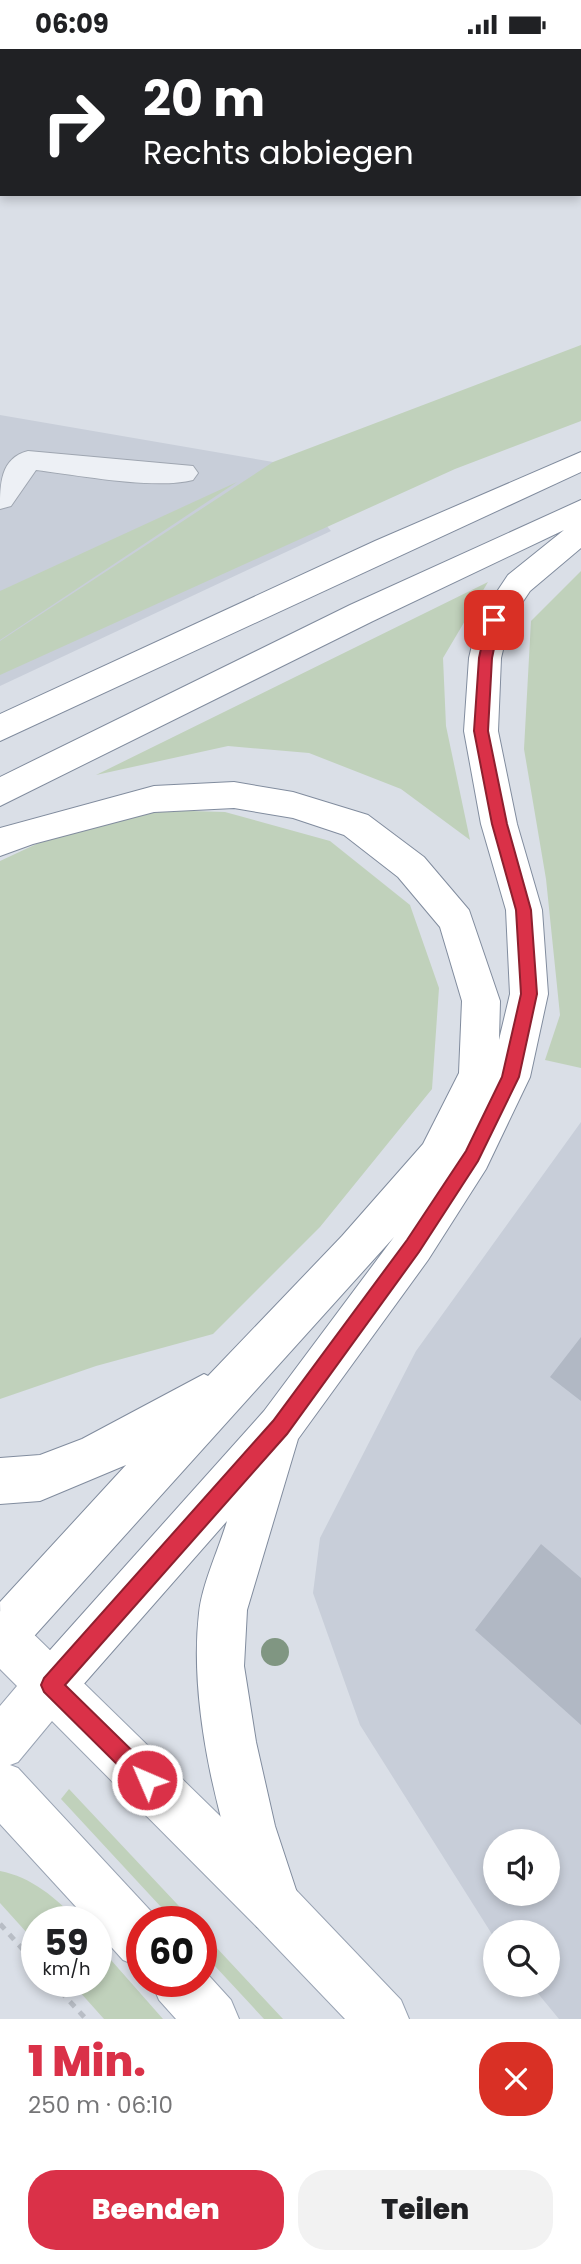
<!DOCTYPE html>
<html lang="de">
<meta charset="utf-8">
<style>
:root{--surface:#fff;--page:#f2f2f2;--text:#202124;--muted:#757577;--accent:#da3148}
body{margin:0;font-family:Poppins,sans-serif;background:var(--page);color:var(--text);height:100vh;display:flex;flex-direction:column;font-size:26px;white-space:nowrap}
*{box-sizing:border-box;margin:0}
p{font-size:23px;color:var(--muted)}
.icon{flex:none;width:38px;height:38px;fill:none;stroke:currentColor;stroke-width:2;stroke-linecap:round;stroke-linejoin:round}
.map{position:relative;height:1970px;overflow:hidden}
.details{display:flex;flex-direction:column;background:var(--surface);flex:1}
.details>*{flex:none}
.guide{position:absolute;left:0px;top:0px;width:581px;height:147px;box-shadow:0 4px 10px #0003;background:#202124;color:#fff;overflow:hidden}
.tools{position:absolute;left:483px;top:1780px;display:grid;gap:14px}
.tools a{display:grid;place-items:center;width:77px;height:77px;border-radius:50%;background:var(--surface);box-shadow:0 4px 10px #0003;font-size:35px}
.speed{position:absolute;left:21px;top:1857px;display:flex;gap:14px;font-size:35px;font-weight:700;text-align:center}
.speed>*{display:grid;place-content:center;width:91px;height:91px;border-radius:50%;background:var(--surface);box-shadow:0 4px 10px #0003;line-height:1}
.speed small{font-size:18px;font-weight:400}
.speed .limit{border:10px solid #d22;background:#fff;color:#111}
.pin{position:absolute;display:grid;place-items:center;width:60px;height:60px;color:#fff;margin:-30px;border-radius:14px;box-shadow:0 4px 10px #0006}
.me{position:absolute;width:77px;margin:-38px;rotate:315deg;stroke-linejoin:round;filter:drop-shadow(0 0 5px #0008)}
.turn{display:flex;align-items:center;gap:24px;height:147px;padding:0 28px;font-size:32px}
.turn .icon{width:91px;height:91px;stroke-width:2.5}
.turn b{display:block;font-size:49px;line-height:60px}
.round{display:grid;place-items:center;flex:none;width:74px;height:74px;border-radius:28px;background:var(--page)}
.headline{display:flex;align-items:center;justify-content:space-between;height:119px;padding:0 28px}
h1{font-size:42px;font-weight:800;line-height:52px;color:var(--accent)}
.button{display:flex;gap:14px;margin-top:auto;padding:14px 28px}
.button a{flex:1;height:80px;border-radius:28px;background:var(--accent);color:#fff;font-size:28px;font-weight:800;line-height:80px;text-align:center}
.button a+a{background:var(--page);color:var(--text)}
.status{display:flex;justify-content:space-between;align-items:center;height:49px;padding:0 35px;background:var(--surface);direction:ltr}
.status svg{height:19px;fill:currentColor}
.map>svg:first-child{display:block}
.built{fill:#c8ced9;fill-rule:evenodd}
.green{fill:#c0d1bb}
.building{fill:#b1b8c4}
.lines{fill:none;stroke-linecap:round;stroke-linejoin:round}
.minor-casing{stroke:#9fa6b1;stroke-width:2}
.major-casing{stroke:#99a3b3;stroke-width:2}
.highway-casing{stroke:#818c9e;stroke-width:2}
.path{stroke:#b8bdc5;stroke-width:5;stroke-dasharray:7 7;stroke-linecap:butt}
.minor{fill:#edf0f5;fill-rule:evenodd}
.major{fill:#fff;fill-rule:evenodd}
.highway{fill:#fff;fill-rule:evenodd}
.tree{fill:#809682}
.route{fill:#da3148;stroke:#8e202f;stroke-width:2}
</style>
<div class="status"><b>06:09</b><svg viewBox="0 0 49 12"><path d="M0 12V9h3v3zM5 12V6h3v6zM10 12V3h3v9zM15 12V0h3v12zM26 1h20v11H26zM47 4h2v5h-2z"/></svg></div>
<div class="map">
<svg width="581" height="1970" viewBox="0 0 581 1970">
<rect width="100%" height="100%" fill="#dadfe7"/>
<path class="built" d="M 0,366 L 273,413 L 331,482 L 0,637 Z
M 581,1073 L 581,1970 L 559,1970 L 531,1936 L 548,1936 L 548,1883 L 495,1883 L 495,1890 L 360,1676 L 313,1544 L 320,1489 L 416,1302 ZM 495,1792 L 548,1792 L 548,1844 L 495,1844 Z"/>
<path class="green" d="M 581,296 L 581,372 L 455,420 L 0,626 L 0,592 L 273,413 Z
M 237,433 L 0,591 L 0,542 Z
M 581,522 L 581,1019 L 545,1011 L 560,966 L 546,830 L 524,700 L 531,572 Z
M 488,533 L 443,609 L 446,677 L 470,791 L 401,740 L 309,704 L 228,697 L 96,726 Z
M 157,761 L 225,763 L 330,792 L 410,856 L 439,939 L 432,1040 L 320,1178 L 213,1285 L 96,1317 L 0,1350 L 0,812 L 45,791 Z
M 69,1740 L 193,1872 L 174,1872 L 61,1750 Z
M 0,1822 C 31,1828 57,1849 77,1872 L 37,1872 L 37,1895 L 0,1854 Z
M 201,1882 L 283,1970 L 264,1970 L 201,1902 Z
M 96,1894 L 163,1970 L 104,1970 L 70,1932 L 96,1932 Z"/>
<path class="building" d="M 581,1288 L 581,1352 L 550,1328 Z
M 541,1495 L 581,1529 L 581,1676 L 475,1581 Z"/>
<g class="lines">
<g class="minor-casing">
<path id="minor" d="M 28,402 L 193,417 L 198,424 L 193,431 C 155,441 77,426 36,421 L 11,457 L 0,460 C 0,436 0,409 28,402 Z"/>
</g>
<g class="major-casing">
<path id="major" d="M 0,1562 L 17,1569 L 295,1840 L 401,1951 L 409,1970 L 345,1970 L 257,1878 L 52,1672 L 18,1713 L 10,1716 L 18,1719 L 160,1872 L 142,1872 L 142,1919 L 123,1911 L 96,1881 L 96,1872 L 89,1872 L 0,1775 L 0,1657 L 17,1637 L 0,1620 Z
M 201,1918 L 231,1951 L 239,1970 L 176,1970 L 159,1951 L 151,1932 L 201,1932 Z"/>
</g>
<g class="highway-casing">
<path id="highway" d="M 581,403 L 581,423 L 0,692 L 0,665 L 375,492 Z
M 581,451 L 581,499 L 530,542 L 510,572 L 501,609 L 498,682 L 517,775 L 542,861 L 548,945 L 530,1028 L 486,1120 L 428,1211 L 298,1390 L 247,1561 L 244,1617 L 256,1693 L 275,1777 L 302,1859 L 295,1878 L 276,1885 L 257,1878 C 221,1789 188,1660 199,1564 C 202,1535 219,1500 227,1472 L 68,1653 L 51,1661 L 34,1653 L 26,1636 L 34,1619 L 264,1362 L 394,1188 L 18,1605 L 1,1612 L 0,1553 L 126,1416 L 40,1452 L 0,1455 L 0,1409 L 40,1406 L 82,1390 L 204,1325 L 208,1327 L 342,1187 L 423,1095 L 459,1024 L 462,952 L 440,878 L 398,828 L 344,786 L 293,769 L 234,759 L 154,763 L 33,795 L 0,807 L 0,779 L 154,737 L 234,733 L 293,743 L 368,766 L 424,808 L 469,861 L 500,952 L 499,991 L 510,945 L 506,861 L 481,775 L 464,682 L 469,609 L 478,571 L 508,526 L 564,481 L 373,572 L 0,757 L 0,728 L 350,556 Z"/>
</g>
<path class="path" d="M 0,1875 L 37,1916
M 51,1932 L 86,1970"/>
<use href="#minor" class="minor"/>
<use href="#major" class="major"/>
<use href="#highway" class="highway"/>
</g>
<circle class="tree" cx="275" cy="1603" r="14"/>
<path class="route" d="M 494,566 L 500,571 L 492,609 L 488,682 L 507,775 L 531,861 L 537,945 L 519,1028 L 478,1112 L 419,1203 L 287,1385 L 65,1636 L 154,1723 L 157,1731 L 154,1738 L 147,1741 L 140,1738 L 44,1643 L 41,1636 L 44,1629 L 273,1372 L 407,1191 L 466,1102 L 502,1028 L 521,945 L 516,861 L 492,775 L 474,682 L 479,609 L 487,571 Z"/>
</svg>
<div class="tools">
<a><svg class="icon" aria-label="sound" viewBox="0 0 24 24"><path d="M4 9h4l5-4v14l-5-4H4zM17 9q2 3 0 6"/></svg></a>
<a><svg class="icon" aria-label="search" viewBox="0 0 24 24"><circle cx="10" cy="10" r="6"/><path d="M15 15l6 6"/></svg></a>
</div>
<div class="speed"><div>59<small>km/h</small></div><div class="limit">60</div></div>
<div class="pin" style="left:494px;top:571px;background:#d93025"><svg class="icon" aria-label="arrive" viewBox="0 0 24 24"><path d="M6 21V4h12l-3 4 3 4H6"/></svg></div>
<svg class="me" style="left:147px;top:1731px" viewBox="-20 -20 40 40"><circle r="17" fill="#da3148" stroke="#fff" stroke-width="3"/><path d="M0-11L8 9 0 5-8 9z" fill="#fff"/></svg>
<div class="guide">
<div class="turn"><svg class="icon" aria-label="right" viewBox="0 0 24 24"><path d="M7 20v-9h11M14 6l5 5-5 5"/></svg><div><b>20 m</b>Rechts abbiegen</div></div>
</div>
</div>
<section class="details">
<div class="headline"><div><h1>1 Min.</h1><p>250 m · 06:10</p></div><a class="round" style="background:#d93025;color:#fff"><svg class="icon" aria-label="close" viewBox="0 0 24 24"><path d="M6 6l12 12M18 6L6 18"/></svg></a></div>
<div class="button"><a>Beenden</a><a>Teilen</a></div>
</section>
